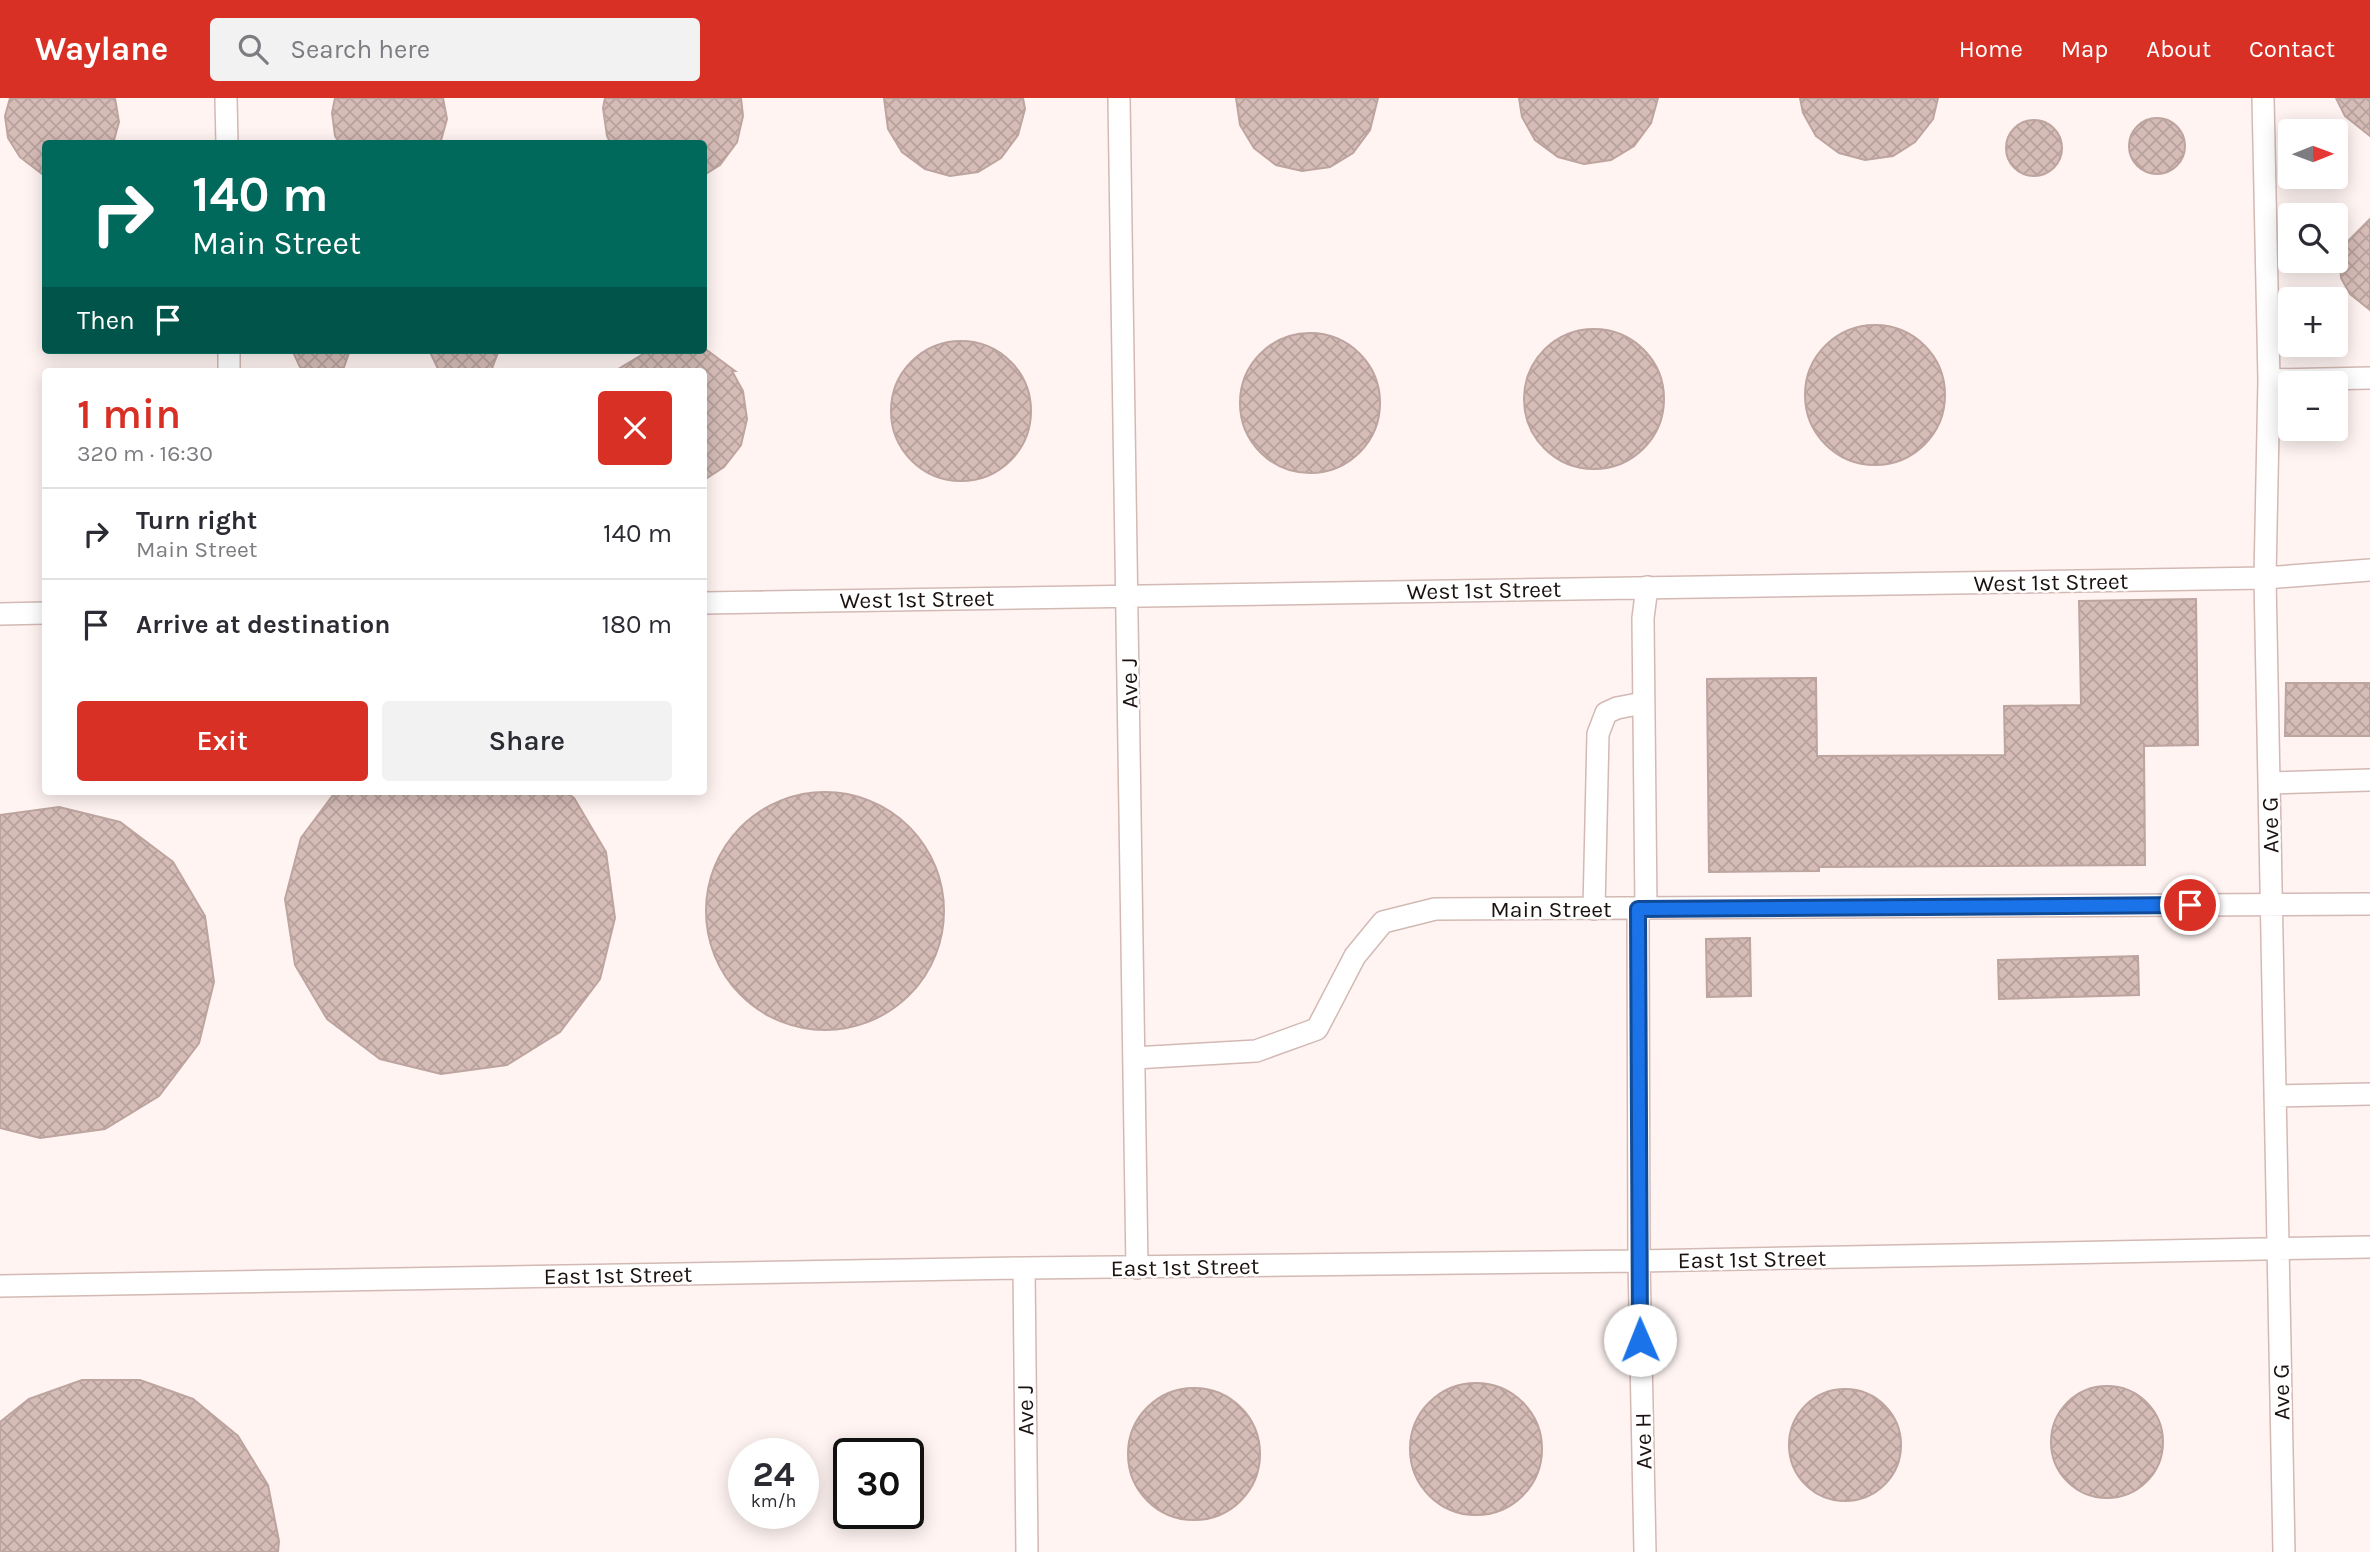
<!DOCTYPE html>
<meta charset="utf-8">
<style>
:root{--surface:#fff;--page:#f2f2f3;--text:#2b2b33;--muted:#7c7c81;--line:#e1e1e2;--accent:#d93025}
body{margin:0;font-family:Karla,sans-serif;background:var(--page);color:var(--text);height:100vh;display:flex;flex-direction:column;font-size:26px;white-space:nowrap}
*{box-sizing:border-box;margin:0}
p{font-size:23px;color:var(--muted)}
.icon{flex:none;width:38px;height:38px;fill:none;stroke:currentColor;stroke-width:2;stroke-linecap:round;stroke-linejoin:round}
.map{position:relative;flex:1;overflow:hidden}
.panel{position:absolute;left:42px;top:270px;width:665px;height:427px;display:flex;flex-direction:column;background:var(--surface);border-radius:7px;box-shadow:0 4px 18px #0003}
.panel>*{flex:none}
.guide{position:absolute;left:42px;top:42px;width:665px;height:214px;border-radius:7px;box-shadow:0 4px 18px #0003;background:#00695c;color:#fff;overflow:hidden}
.needle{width:46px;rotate:89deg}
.buttons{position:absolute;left:2278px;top:21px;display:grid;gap:14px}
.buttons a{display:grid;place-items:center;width:70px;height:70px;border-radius:7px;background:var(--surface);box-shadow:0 4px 18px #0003;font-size:35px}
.speed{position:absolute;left:728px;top:1340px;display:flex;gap:14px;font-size:35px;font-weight:700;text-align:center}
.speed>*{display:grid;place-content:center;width:91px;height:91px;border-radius:50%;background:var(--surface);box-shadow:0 4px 18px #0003;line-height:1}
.speed small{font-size:18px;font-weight:400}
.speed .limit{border:4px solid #111;border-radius:10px;background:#fff;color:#111}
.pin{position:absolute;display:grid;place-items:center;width:60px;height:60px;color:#fff;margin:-30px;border:4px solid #fff;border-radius:50%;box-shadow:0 2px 7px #0007}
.me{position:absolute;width:77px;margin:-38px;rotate:359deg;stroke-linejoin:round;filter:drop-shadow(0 0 5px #0008)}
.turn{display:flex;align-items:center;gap:24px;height:147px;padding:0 35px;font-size:32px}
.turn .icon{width:91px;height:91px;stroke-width:2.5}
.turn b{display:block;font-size:49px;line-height:60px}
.then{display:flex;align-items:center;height:66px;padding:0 35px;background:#0003;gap:14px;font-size:26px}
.round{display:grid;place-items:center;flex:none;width:74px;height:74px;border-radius:7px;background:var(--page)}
.summary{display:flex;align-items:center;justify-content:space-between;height:119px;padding:0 35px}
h1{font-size:42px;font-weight:600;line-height:52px;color:var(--accent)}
.primary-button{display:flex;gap:14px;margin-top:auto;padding:14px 35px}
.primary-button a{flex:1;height:80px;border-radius:7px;background:var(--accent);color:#fff;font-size:28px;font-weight:600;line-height:80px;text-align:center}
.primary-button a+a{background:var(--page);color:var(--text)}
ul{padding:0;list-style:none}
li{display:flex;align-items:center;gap:21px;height:91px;padding:0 35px;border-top:2px solid var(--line)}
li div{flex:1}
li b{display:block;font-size:26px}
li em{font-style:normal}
header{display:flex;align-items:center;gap:42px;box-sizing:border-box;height:98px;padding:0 35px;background:var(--accent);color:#fff}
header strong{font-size:33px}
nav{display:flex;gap:38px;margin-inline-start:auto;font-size:24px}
.search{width:490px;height:63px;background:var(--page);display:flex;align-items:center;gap:18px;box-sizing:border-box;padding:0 24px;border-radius:7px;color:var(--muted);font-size:26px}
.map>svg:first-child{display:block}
.building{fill:url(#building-cross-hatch);stroke:#bda49f;stroke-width:2}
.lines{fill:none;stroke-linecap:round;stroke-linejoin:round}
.minor-casing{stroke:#d3b9b4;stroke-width:24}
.minor{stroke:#fff;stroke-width:21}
.route-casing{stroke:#114b97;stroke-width:18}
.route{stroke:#1a73e8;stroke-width:12}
.labels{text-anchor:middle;stroke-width:5;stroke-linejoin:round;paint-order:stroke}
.street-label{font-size:23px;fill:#1b1210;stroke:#fff}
</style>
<header>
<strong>Waylane</strong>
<div class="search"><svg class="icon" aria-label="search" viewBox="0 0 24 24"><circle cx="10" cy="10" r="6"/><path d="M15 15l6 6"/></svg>Search here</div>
<nav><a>Home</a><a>Map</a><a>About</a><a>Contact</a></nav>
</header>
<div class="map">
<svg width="2370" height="1454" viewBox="0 0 2370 1454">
<defs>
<pattern id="building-cross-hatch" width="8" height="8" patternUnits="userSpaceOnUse" patternTransform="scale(1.75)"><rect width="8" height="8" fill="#d6bcb7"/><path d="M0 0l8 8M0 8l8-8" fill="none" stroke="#b7a19c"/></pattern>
</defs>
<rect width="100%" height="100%" fill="#fff4f2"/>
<path class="building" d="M 10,0 L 115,0 L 119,24 L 113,46 L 46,46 L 46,79 L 20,59 L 8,40 L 5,18 Z
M 335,0 L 443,0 L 447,21 L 440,46 L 340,46 L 335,38 L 332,15 Z
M 605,0 L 741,0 L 743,18 L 737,44 L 720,67 L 704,77 L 704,46 L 611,46 L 607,38 L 603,10 Z
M 884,0 L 1023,0 L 1025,11 L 1018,37 L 1001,60 L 978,74 L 950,78 L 925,71 L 902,54 L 888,31 Z
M 1236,0 L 1378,0 L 1370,32 L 1353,55 L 1330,69 L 1302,73 L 1276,67 L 1254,50 L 1240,27 Z
M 1519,0 L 1658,0 L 1651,25 L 1634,48 L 1611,62 L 1584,66 L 1558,59 L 1535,42 L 1522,19 Z
M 1800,0 L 1938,0 L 1933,21 L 1915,44 L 1893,58 L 1865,62 L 1839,55 L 1816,38 L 1803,15 Z
M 2336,0 L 2370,0 L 2370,38 L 2345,18 Z
M2129 48a28 28 0 1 1 56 0a28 28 0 1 1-56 0Z
M2006 50a28 28 0 1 1 56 0a28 28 0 1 1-56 0Z
M 2370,121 L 2370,212 L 2350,196 L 2341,180 L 2340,162 L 2346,145 Z
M1805 297a70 70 0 1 1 140 0a70 70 0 1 1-140 0Z
M1524 301a70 70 0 1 1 140 0a70 70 0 1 1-140 0Z
M1240 305a70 70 0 1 1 140 0a70 70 0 1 1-140 0Z
M891 313a70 70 0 1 1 140 0a70 70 0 1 1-140 0Z
M 704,250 L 735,273 L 732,273 L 743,293 L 747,321 L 741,347 L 724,369 L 704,382 L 704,273 L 615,273 L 650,252 L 704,252 Z
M 292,252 L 350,252 L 344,269 L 334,273 L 309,273 L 300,269 Z
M 429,252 L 499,252 L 491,273 L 439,273 Z
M 2196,501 L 2198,647 L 2144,648 L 2145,767 L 1819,769 L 1819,773 L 1709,774 L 1707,581 L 1816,580 L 1817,658 L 2005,657 L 2004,608 L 2081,607 L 2079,503 Z
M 2286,585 L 2370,585 L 2370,638 L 2285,638 Z
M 336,693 L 564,693 L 574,700 L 606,754 L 615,820 L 600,881 L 560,934 L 507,967 L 441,976 L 380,961 L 327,921 L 295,867 L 285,801 L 301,740 Z
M706 813a119 119 0 1 1 238 0a119 119 0 1 1-238 0Z
M 59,709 L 120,724 L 173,764 L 205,818 L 214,884 L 199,945 L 159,998 L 105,1031 L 40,1040 L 0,1030 L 0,717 Z
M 1750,840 L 1751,898 L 1707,899 L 1706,841 Z
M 2138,858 L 2139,897 L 1999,901 L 1998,862 Z
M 82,1282 L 140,1282 L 193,1301 L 238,1338 L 268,1387 L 279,1443 L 278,1454 L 0,1454 L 0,1324 L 29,1301 Z
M1410 1351a66 66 0 1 1 132 0a66 66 0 1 1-132 0Z
M2051 1344a56 56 0 1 1 112 0a56 56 0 1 1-112 0Z
M1128 1356a66 66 0 1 1 132 0a66 66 0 1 1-132 0Z
M1789 1347a56 56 0 1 1 112 0a56 56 0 1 1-112 0Z"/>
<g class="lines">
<g class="minor-casing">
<path id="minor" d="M 226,0 L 227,46
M 1119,0 L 1137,1170
M 2263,0 L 2269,282 L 2265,480 L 2284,1454
M 229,252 L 229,273
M 2269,282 L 2370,280
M 704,505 L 2265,480 L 2370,472
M 0,516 L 46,515
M 2269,685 L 2370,682
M 1594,811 L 1598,636 L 1606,615 L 1617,610 L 1643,605
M 1638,811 L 1639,1163 L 1645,1454
M 1646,811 L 1643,520 L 1647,489
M 1134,960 L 1256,953 L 1317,931 L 1355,858 L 1383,824 L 1435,811 L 2370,806
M 2275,998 L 2370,996
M 1024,1170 L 1027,1454
M 0,1188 L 1024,1170 L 1639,1163 L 2370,1149"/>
</g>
<use href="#minor" class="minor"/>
</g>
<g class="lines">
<g class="route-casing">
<path id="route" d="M 1640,1242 L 1638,811 L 2190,807"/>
</g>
<use href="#route" class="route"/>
</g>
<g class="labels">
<g class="street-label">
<text transform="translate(2051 484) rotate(-1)" y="8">West 1st Street</text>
<text transform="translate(1484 492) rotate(-1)" y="8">West 1st Street</text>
<text transform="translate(917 501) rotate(-1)" y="8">West 1st Street</text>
<text transform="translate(1129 585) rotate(-91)" y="8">Ave J</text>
<text transform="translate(2270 727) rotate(-91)" y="8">Ave G</text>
<text x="1551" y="819">Main Street</text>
<text transform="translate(1752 1161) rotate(-1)" y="8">East 1st Street</text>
<text transform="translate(1185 1169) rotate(-1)" y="8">East 1st Street</text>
<text transform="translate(618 1177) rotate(-1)" y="8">East 1st Street</text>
<text transform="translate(2281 1294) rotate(-91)" y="8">Ave G</text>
<text transform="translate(1025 1312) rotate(-91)" y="8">Ave J</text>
<text transform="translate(1643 1343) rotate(-91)" y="8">Ave H</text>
</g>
</g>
</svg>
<div class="buttons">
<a><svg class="needle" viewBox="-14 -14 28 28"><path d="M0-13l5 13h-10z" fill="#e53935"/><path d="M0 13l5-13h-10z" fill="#7c7c81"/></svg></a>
<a><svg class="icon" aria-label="search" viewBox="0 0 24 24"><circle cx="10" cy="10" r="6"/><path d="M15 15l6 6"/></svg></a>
<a>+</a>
<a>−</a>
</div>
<div class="speed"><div>24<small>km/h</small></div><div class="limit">30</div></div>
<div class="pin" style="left:2190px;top:807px;background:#d93025"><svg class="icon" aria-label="arrive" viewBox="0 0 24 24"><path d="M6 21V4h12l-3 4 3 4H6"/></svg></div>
<svg class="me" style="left:1640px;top:1242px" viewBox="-20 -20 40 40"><circle r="19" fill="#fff"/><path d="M0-13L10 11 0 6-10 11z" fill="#1a73e8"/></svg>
<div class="guide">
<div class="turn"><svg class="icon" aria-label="right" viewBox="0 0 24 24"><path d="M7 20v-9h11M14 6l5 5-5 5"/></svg><div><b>140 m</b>Main Street</div></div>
<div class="then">Then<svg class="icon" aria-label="arrive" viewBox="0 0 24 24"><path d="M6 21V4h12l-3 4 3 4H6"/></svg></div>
</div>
<section class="panel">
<div class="summary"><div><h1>1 min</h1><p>320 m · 16:30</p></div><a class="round" style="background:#d93025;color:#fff"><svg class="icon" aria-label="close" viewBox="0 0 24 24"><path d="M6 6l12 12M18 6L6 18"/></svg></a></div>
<ul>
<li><svg class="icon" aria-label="right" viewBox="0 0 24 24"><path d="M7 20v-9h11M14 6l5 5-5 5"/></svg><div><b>Turn right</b><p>Main Street</p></div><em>140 m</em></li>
<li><svg class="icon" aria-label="arrive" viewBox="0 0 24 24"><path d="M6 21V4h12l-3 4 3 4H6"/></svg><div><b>Arrive at destination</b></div><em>180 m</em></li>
</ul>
<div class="primary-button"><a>Exit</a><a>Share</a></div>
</section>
</div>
